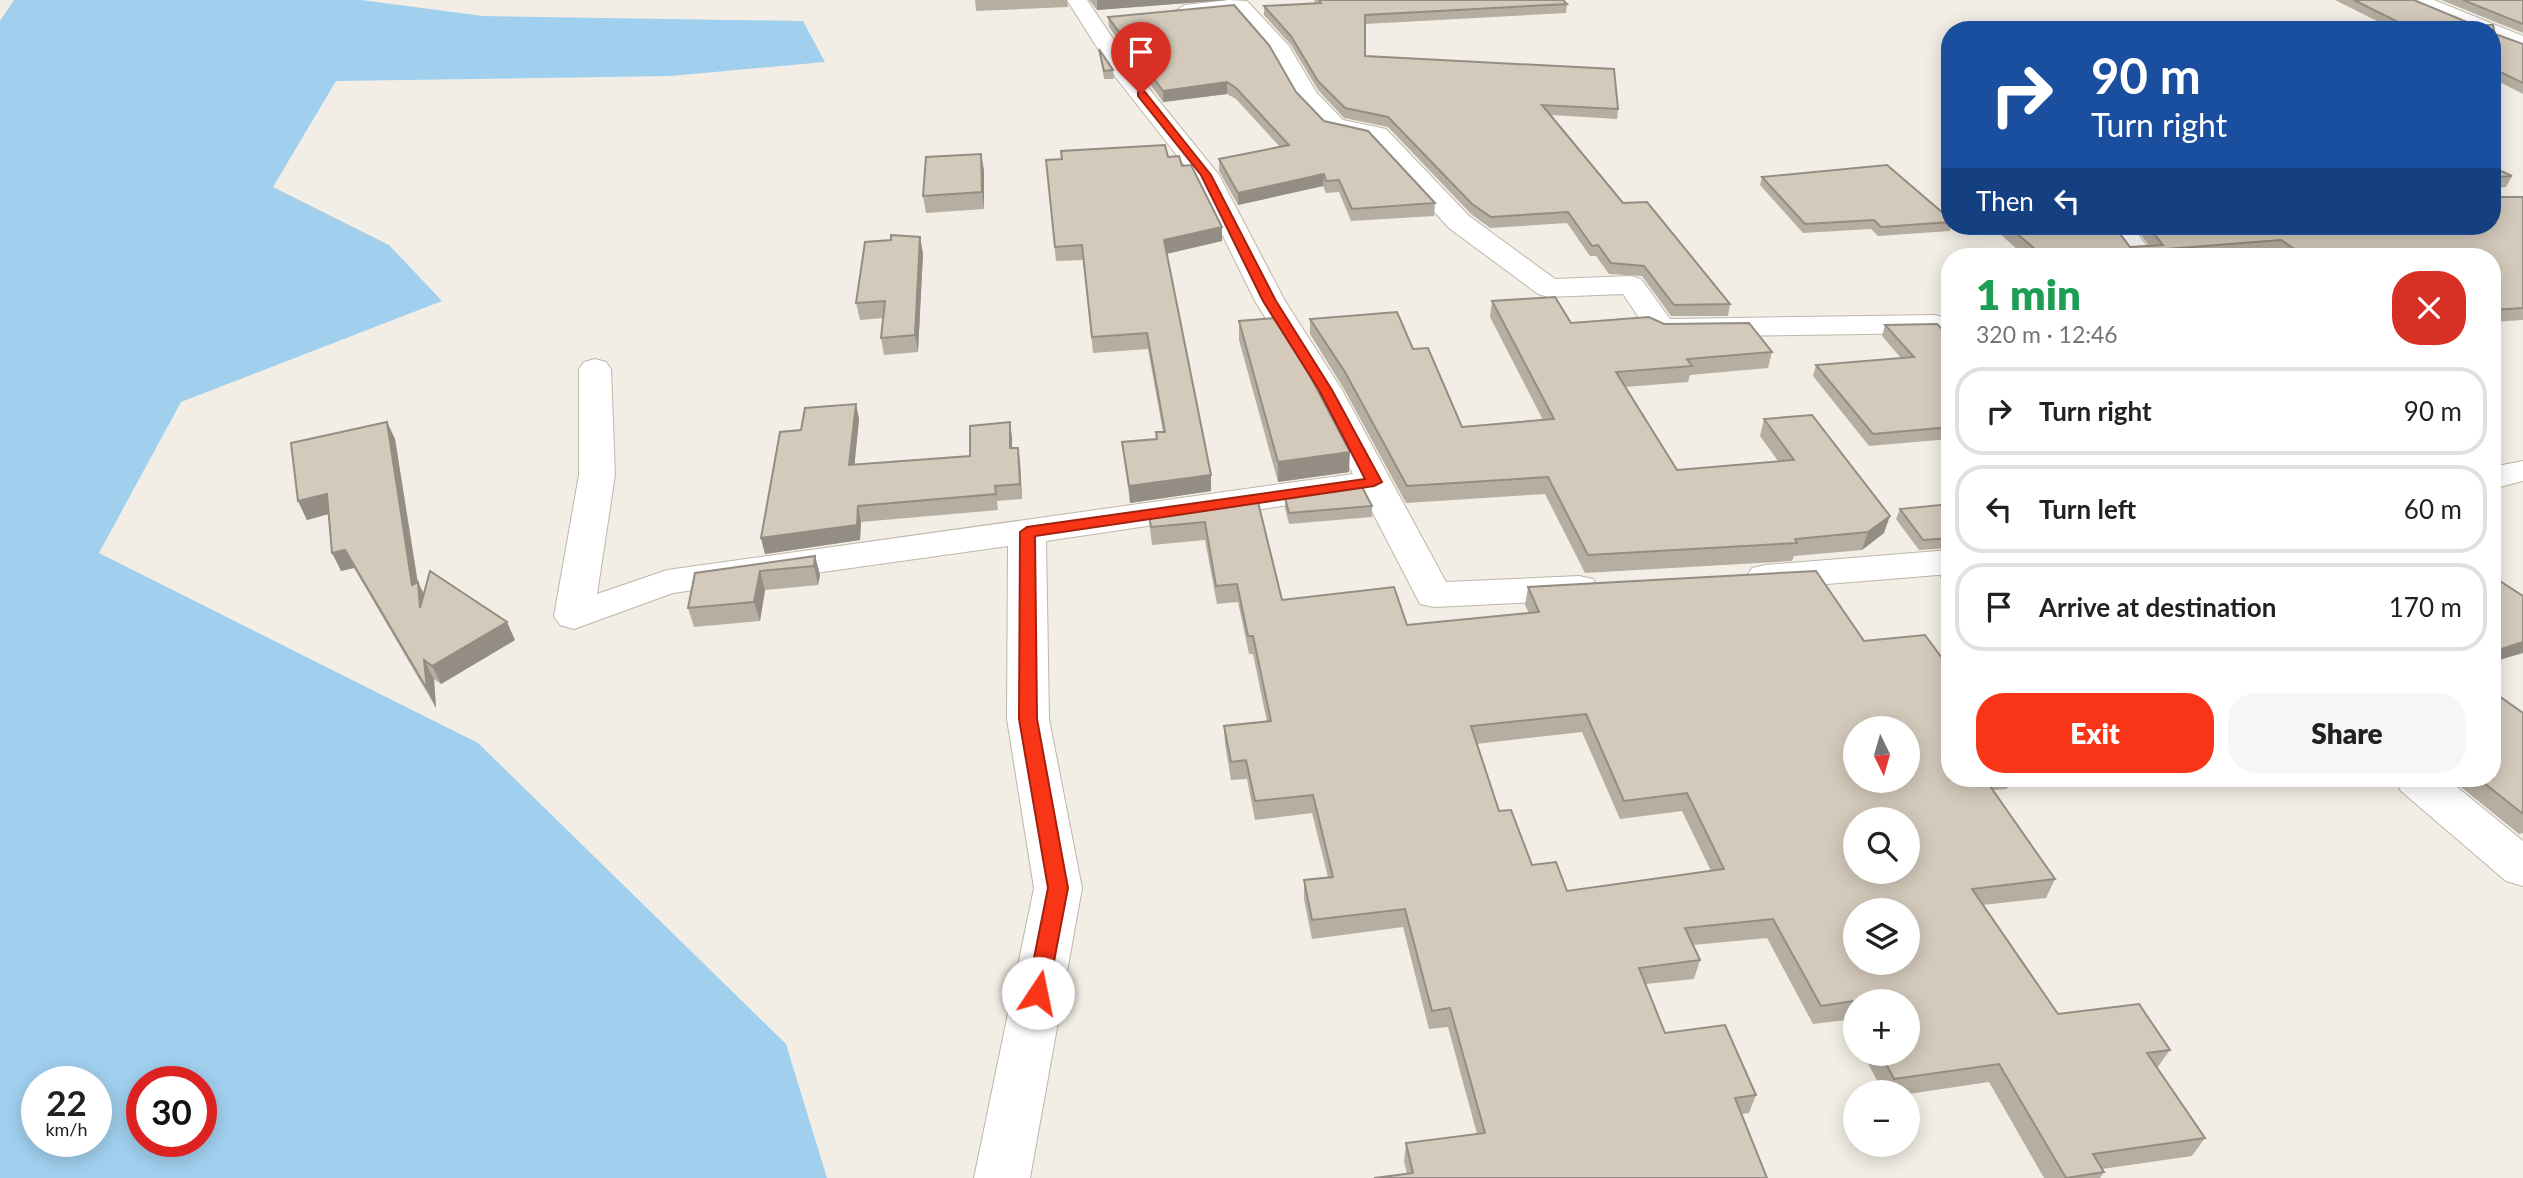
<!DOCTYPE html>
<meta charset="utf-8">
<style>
:root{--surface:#fff;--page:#f6f6f6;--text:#202124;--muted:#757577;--line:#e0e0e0;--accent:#f83516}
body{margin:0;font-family:Lato,sans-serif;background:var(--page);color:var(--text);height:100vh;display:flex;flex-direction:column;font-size:26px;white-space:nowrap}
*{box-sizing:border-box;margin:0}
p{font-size:23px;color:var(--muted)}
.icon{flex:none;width:38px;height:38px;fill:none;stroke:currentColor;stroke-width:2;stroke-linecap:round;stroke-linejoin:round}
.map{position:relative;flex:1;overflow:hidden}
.sheet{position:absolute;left:1941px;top:248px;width:560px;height:539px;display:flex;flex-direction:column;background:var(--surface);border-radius:28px;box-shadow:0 4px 18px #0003}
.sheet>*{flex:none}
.hud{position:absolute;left:1941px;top:21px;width:560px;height:214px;border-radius:28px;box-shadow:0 4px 18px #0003;background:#1a4fa0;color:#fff;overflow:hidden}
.needle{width:46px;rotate:175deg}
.tools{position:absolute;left:1843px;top:716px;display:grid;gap:14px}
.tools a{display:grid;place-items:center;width:77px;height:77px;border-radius:50%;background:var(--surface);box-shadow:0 4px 18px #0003;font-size:35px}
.speed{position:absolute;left:21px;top:1066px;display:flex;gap:14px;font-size:35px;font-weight:700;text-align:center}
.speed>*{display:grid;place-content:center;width:91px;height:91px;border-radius:50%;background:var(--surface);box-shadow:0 4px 18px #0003;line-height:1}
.speed small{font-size:18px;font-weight:400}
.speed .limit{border:10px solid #d22;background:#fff;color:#111}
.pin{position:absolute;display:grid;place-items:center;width:60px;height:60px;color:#fff;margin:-72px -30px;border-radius:50% 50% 50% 0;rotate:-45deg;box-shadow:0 0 7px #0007}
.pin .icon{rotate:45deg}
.me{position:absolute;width:77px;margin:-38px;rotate:11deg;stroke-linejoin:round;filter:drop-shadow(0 0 5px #0008)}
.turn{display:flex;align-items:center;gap:24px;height:147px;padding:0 35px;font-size:32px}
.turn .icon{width:91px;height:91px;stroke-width:2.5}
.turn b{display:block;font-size:49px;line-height:60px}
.then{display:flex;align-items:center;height:66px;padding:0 35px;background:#0003;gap:14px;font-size:26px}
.round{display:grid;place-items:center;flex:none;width:74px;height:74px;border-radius:28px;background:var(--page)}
.headline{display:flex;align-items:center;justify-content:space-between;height:119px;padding:0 35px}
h1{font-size:42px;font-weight:800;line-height:52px;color:#1e9e55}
.button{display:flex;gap:14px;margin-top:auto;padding:14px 35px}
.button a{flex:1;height:80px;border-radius:28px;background:var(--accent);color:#fff;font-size:28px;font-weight:800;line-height:80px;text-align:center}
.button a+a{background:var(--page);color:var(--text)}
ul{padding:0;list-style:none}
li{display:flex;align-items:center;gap:21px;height:88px;margin:0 14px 10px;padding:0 21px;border:4px solid var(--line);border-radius:28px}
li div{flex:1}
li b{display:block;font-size:26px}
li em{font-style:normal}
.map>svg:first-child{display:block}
.water{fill:#a1d0ef;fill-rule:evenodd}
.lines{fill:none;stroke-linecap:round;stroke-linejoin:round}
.minor-casing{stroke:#beb6a8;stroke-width:2}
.minor{fill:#fff;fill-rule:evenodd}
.wall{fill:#b6aea1;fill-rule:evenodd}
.shaded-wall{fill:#948d83}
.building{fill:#d4cabb;stroke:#948d83;stroke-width:2;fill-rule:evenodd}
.route{fill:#f83516;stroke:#a1220e;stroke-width:2}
</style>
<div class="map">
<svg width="2523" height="1178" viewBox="0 0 2523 1178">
<rect width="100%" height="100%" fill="#f2eee5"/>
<path class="water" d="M 14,0 L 361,0 L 483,16 L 803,21 L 825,62 L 671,76 L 336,81 L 273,187 L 389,245 L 442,301 L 181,402 L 99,553 L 478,743 L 786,1044 L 827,1178 L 0,1178 L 0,21 ZM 37,1082 L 96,1082 L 96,1141 L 37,1141 ZM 142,1082 L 201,1082 L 201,1141 L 142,1141 Z"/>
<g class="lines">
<g class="minor-casing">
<path id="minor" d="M 1067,0 L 1087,0 L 1134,70 L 1219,175 L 1285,301 L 1342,390 L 1446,582 L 1579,576 L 1593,579 L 1598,588 L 1593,597 L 1579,600 L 1434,607 L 1420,604 L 1363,494 L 1046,541 L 1049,719 L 1082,888 L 1030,1178 L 974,1178 L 1034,888 L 1007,719 L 1008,546 L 673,593 L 574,629 L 560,625 L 554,616 L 579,475 L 579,369 L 584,362 L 595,359 L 606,362 L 611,369 L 615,475 L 597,594 L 667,570 L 1353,474 L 1310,390 L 1255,301 L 1194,177 L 1117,79 Z
M 1229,0 L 1247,1 L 1289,46 L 1316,92 L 1343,120 L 1386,129 L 1469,216 L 1555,279 L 1631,276 L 1641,279 L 1670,319 L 1935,315 L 1946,318 L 1950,325 L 1946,330 L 1935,333 L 1661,337 L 1650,334 L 1623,294 L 1548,297 L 1538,294 L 1449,228 L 1369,140 L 1326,131 L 1298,101 L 1271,54 L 1235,12 L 1185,17 L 1175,11 L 1185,5 Z
M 2406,0 L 2434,0 L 2523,36 L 2523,51 L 2492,39 L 2492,30 L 2470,30 L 2409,4 Z
M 2104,226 L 2132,226 L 2155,257 L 2127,257 Z
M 2523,461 L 2523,481 L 2492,489 L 2492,467 Z
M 1950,550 L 1950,574 L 1765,589 L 1752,586 L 1746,577 L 1752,568 L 1765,565 Z
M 2395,779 L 2447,779 L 2523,841 L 2523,886 L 2506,881 L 2401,791 Z"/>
</g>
<use href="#minor" class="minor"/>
</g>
<path class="wall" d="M 975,0 L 1067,0 L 1068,7 L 976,11 Z
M 1089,0 L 1226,0 L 1097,10 Z
M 1314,0 L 1563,0 L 1567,4 L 1566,13 L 1365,24 L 1365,56 L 1618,109 L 1617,119 L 1551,115 L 1623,203 L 1730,304 L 1728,316 L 1671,316 L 1642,276 L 1609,274 L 1596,256 L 1590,256 L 1567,223 L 1490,228 L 1471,214 L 1388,127 L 1344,118 L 1318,90 L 1291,45 L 1264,15 L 1264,6 L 1316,4 Z
M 2335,0 L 2414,0 L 2474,25 L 2493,25 L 2495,34 L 2523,44 L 2523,94 L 2492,78 L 2492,30 L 2395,30 Z
M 2441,0 L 2523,0 L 2523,33 Z
M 1108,17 L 1296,92 L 1324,121 L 1435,203 L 1434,216 L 1351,221 L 1339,192 L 1326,193 L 1323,186 L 1238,205 L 1219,171 L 1219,159 L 1280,147 L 1236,99 L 1227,94 L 1163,102 L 1109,27 Z
M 1099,49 L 1113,70 L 1114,79 L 1104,79 Z
M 981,154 L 984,171 L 984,209 L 926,213 L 923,196 Z
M 1168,157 L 1182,166 L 1222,227 L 1222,241 L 1167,254 L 1211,475 L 1211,491 L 1130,503 L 1122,442 L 1157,439 L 1156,432 L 1163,432 L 1148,349 L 1093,353 L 1083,260 L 1056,261 L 1046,160 Z
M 2492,167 L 2512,176 L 2506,187 L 2498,188 L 2499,197 L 2523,197 L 2523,320 L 2492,322 L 2492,257 L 2283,257 L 2275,251 L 2203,257 L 2026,257 L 1991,226 L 2114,226 L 2130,247 L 2149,246 L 2135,226 L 2492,226 Z
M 1762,177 L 1950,219 L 1950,226 L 1951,226 L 1950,231 L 1878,236 L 1871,229 L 1803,233 L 1760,185 Z
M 891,240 L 923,253 L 918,352 L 884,355 L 881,338 L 883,318 L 860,320 L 856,303 Z
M 1492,301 L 1571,323 L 1664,324 L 1772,352 L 1768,368 L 1690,375 L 1688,382 L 1625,387 L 1677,470 L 1778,461 L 1760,436 L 1764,419 L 1884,533 L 1862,550 L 1794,556 L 1792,561 L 1585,573 L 1545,494 L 1406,503 L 1344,389 L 1310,334 L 1310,319 L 1413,349 L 1462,427 L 1543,420 L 1490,317 Z
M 1239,321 L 1349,472 L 1278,482 L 1239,340 Z
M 1885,325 L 1950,337 L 1950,439 L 1869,446 L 1813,376 L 1816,365 L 1901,358 L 1882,336 Z
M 856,404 L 859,419 L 854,465 L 970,456 L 1010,422 L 1012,448 L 1020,463 L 1022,499 L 997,501 L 998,510 L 861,522 L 860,540 L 765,554 L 761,538 L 801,430 Z
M 387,422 L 395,439 L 418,583 L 424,594 L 515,640 L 441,684 L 434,679 L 436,708 L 354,568 L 341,571 L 328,514 L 307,520 L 298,501 Z
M 1257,498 L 1282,600 L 1407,625 L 1529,613 L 1525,605 L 1528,587 L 1950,779 L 2011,779 L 2007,789 L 1993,790 L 2055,879 L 2046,898 L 1983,905 L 2058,1014 L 2170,1050 L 2157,1068 L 2205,1138 L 2192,1156 L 2102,1169 L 2104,1172 L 2100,1178 L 2044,1178 L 1989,1082 L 1908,1094 L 1908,1092 L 1883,1092 L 1863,1054 L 1908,1054 L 1855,1001 L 1855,1038 L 1846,1020 L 1813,1024 L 1767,938 L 1693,945 L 1700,960 L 1694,979 L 1646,984 L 1665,1033 L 1756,1095 L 1749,1113 L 1407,1174 L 1404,1161 L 1406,1143 L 1477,1134 L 1448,1027 L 1429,1029 L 1403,927 L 1312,939 L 1304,899 L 1304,880 L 1328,877 L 1312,813 L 1255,820 L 1247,779 L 1231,780 L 1225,744 L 1224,726 L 1267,722 L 1253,654 L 1249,654 L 1238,602 L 1217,604 L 1205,540 L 1152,545 L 1148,511 ZM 1582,732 L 1620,819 L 1682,811 L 1711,871 L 1567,891 L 1532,865 L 1499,811 L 1476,744 Z
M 1285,498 L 1372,506 L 1372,517 L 1289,524 L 1285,508 Z
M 1950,504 L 1950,548 L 1919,550 L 1896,519 L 1900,509 Z
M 815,556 L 820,575 L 818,585 L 765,590 L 760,621 L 694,627 L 688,608 L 695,573 Z
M 1950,566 L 1950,590 L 1940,577 L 1944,567 Z
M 2523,713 L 2523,833 L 2519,834 L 2451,779 L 2492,779 Z"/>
<path class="shaded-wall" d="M 1097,0 L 1226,0 L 1097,10 Z
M 1227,82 L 1227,94 L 1163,102 L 1163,91 Z
M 981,154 L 984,171 L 984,209 L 982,192 Z
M 1324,174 L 1323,186 L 1238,205 L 1238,193 Z
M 1222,227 L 1222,241 L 1165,254 L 1164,240 Z
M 920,237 L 923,253 L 918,352 L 915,335 Z
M 856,404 L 859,419 L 853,481 L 849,465 Z
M 387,422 L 395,439 L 419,591 L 418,582 L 427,601 L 429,626 L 412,585 Z
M 1010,422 L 1012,437 L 1012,464 L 1010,448 Z
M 1018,448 L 1020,463 L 1022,499 L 1020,484 Z
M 1350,452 L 1349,472 L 1278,482 L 1278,462 Z
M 1211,475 L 1211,491 L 1130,503 L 1129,486 Z
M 327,494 L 336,512 L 307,520 L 298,501 Z
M 858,506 L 861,522 L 860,540 L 765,554 L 761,538 Z
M 1890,516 L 1884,533 L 1862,550 L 1868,532 Z
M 345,550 L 354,568 L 341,571 L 332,553 Z
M 815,556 L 820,575 L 818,585 L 814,566 Z
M 760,571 L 765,590 L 760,621 L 754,602 Z
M 507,622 L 515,640 L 441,684 L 432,666 Z
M 2523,642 L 2523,653 L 2492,662 L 2492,652 Z
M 424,660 L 434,679 L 436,708 L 427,689 Z"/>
<path class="building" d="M 1319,0 L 1563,0 L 1567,4 L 1365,15 L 1365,56 L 1614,69 L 1618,109 L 1542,105 L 1623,203 L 1647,202 L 1730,304 L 1674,305 L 1644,266 L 1611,263 L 1598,245 L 1592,246 L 1568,212 L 1491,217 L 1472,204 L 1388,117 L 1345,108 L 1318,81 L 1291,36 L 1264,6 L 1321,3 Z
M 2354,0 L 2414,0 L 2474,25 L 2493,25 L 2495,34 L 2523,44 L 2523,83 L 2492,68 L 2492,30 L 2414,30 Z
M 2463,0 L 2523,0 L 2523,24 Z
M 1234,5 L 1269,45 L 1296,92 L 1324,121 L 1368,131 L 1435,203 L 1352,209 L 1339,180 L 1326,181 L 1324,174 L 1238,193 L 1219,159 L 1289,145 L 1236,88 L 1227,82 L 1163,91 L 1108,17 Z
M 1099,49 L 1113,70 L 1104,71 Z
M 1165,145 L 1168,157 L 1179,156 L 1182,166 L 1191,165 L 1222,227 L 1164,240 L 1211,475 L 1129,486 L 1122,442 L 1157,439 L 1156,432 L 1165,432 L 1147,333 L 1092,337 L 1082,245 L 1055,247 L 1046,160 L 1062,159 L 1061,151 Z
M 981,154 L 982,192 L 923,196 L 926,157 Z
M 1887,165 L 1950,219 L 1950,222 L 1881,227 L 1874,220 L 1805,224 L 1762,177 Z
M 2492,167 L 2512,176 L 2497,177 L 2499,197 L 2523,197 L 2523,308 L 2492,310 L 2492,257 L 2306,257 L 2281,240 L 2127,252 L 2134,257 L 2044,257 L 2008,226 L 2114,226 L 2130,247 L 2163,245 L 2148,226 L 2492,226 Z
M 891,235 L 920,237 L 915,335 L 881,338 L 885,301 L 856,303 L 865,242 L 891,240 Z
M 1555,297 L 1571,323 L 1649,317 L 1664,324 L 1749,323 L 1772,352 L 1687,359 L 1692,366 L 1616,372 L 1677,470 L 1794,460 L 1764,419 L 1812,415 L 1890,516 L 1868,532 L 1795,539 L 1797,543 L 1588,555 L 1548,477 L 1407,486 L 1345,372 L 1310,319 L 1397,312 L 1413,349 L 1428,348 L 1462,427 L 1554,419 L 1492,301 Z
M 1274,318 L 1308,372 L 1350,452 L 1278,462 L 1239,321 Z
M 1937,324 L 1950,337 L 1950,427 L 1873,434 L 1816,365 L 1914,357 L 1885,325 Z
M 856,404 L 849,465 L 970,456 L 970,426 L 1010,422 L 1010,448 L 1018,448 L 1020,484 L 995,486 L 996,494 L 858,506 L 857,525 L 761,538 L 780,432 L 801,430 L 805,408 Z
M 387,422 L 412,585 L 418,582 L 420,608 L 430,571 L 507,622 L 432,666 L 424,660 L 427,689 L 345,550 L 332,553 L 327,494 L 298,501 L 291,443 Z
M 1362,487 L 1372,506 L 1289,513 L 1285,498 Z
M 1257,498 L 1282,600 L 1394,587 L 1407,625 L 1539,612 L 1528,587 L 1816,571 L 1864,641 L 1925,635 L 1950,669 L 1950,779 L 1985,779 L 2055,879 L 1972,889 L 2058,1014 L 2139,1004 L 2170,1050 L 2147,1053 L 2205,1138 L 2093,1154 L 2104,1172 L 2066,1178 L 1999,1064 L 1894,1079 L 1881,1054 L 1908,1054 L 1908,1001 L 1855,1001 L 1855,1004 L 1853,1001 L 1821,1006 L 1773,919 L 1685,928 L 1700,960 L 1639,968 L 1665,1033 L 1725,1025 L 1756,1095 L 1735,1098 L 1767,1178 L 1374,1178 L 1413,1173 L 1406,1143 L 1485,1133 L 1450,1008 L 1432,1011 L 1405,909 L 1312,920 L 1304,880 L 1333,877 L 1313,795 L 1255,801 L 1246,760 L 1231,762 L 1224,726 L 1271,721 L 1253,636 L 1248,636 L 1237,584 L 1216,586 L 1205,522 L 1151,527 L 1148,511 ZM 1586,714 L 1624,801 L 1687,793 L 1724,869 L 1567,891 L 1556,862 L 1532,865 L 1511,810 L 1499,811 L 1471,726 ZM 1855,728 L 1908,728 L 1908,780 L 1855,780 ZM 1855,819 L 1908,819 L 1908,872 L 1855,872 ZM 1855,910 L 1908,910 L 1908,962 L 1855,962 Z
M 1950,504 L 1950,538 L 1923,540 L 1900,509 Z
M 815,556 L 814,566 L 760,571 L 754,602 L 688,608 L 695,573 Z
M 1950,566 L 1950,574 L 1944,567 Z
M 2492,576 L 2523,596 L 2523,642 L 2492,652 Z
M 2492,691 L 2523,713 L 2523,814 L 2479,779 L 2492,779 Z"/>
<path class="route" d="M 1138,92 L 1145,92 L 1211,175 L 1276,301 L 1332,390 L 1382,482 L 1374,486 L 1035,536 L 1037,719 L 1068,888 L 1048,993 L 1045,999 L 1038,1002 L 1030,999 L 1027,993 L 1048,888 L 1019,719 L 1020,532 L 1027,527 L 1365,479 L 1319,390 L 1263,301 L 1201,175 L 1138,96 Z"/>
</svg>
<div class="tools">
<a><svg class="needle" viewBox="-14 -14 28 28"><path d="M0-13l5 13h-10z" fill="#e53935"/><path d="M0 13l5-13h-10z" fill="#757577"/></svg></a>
<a><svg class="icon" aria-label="search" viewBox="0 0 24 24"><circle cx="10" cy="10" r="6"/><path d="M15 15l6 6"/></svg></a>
<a><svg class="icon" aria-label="layers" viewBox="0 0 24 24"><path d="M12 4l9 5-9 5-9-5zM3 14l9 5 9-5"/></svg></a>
<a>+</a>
<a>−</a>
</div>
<div class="speed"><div>22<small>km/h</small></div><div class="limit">30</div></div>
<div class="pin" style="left:1141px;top:94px;background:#d93025"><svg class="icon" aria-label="arrive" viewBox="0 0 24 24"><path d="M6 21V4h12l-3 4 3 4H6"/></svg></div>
<svg class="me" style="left:1038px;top:993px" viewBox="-20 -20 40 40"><circle r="19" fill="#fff"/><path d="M0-13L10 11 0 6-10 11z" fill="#f83516"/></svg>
<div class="hud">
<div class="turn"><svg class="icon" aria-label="right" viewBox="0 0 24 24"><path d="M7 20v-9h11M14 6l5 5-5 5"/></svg><div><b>90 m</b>Turn right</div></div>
<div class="then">Then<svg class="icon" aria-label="left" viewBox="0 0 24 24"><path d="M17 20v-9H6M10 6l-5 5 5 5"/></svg></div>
</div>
<section class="sheet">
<div class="headline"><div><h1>1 min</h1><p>320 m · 12:46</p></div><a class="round" style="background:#d93025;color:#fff"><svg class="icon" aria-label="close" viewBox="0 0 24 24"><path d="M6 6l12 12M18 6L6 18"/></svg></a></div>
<ul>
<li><svg class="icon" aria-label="right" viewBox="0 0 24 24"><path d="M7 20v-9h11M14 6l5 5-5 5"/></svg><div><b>Turn right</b></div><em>90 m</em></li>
<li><svg class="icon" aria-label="left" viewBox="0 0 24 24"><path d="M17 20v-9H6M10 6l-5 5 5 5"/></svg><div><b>Turn left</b></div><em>60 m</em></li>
<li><svg class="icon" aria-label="arrive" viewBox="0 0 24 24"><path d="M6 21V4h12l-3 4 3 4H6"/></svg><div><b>Arrive at destination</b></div><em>170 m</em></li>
</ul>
<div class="button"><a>Exit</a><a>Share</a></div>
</section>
</div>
